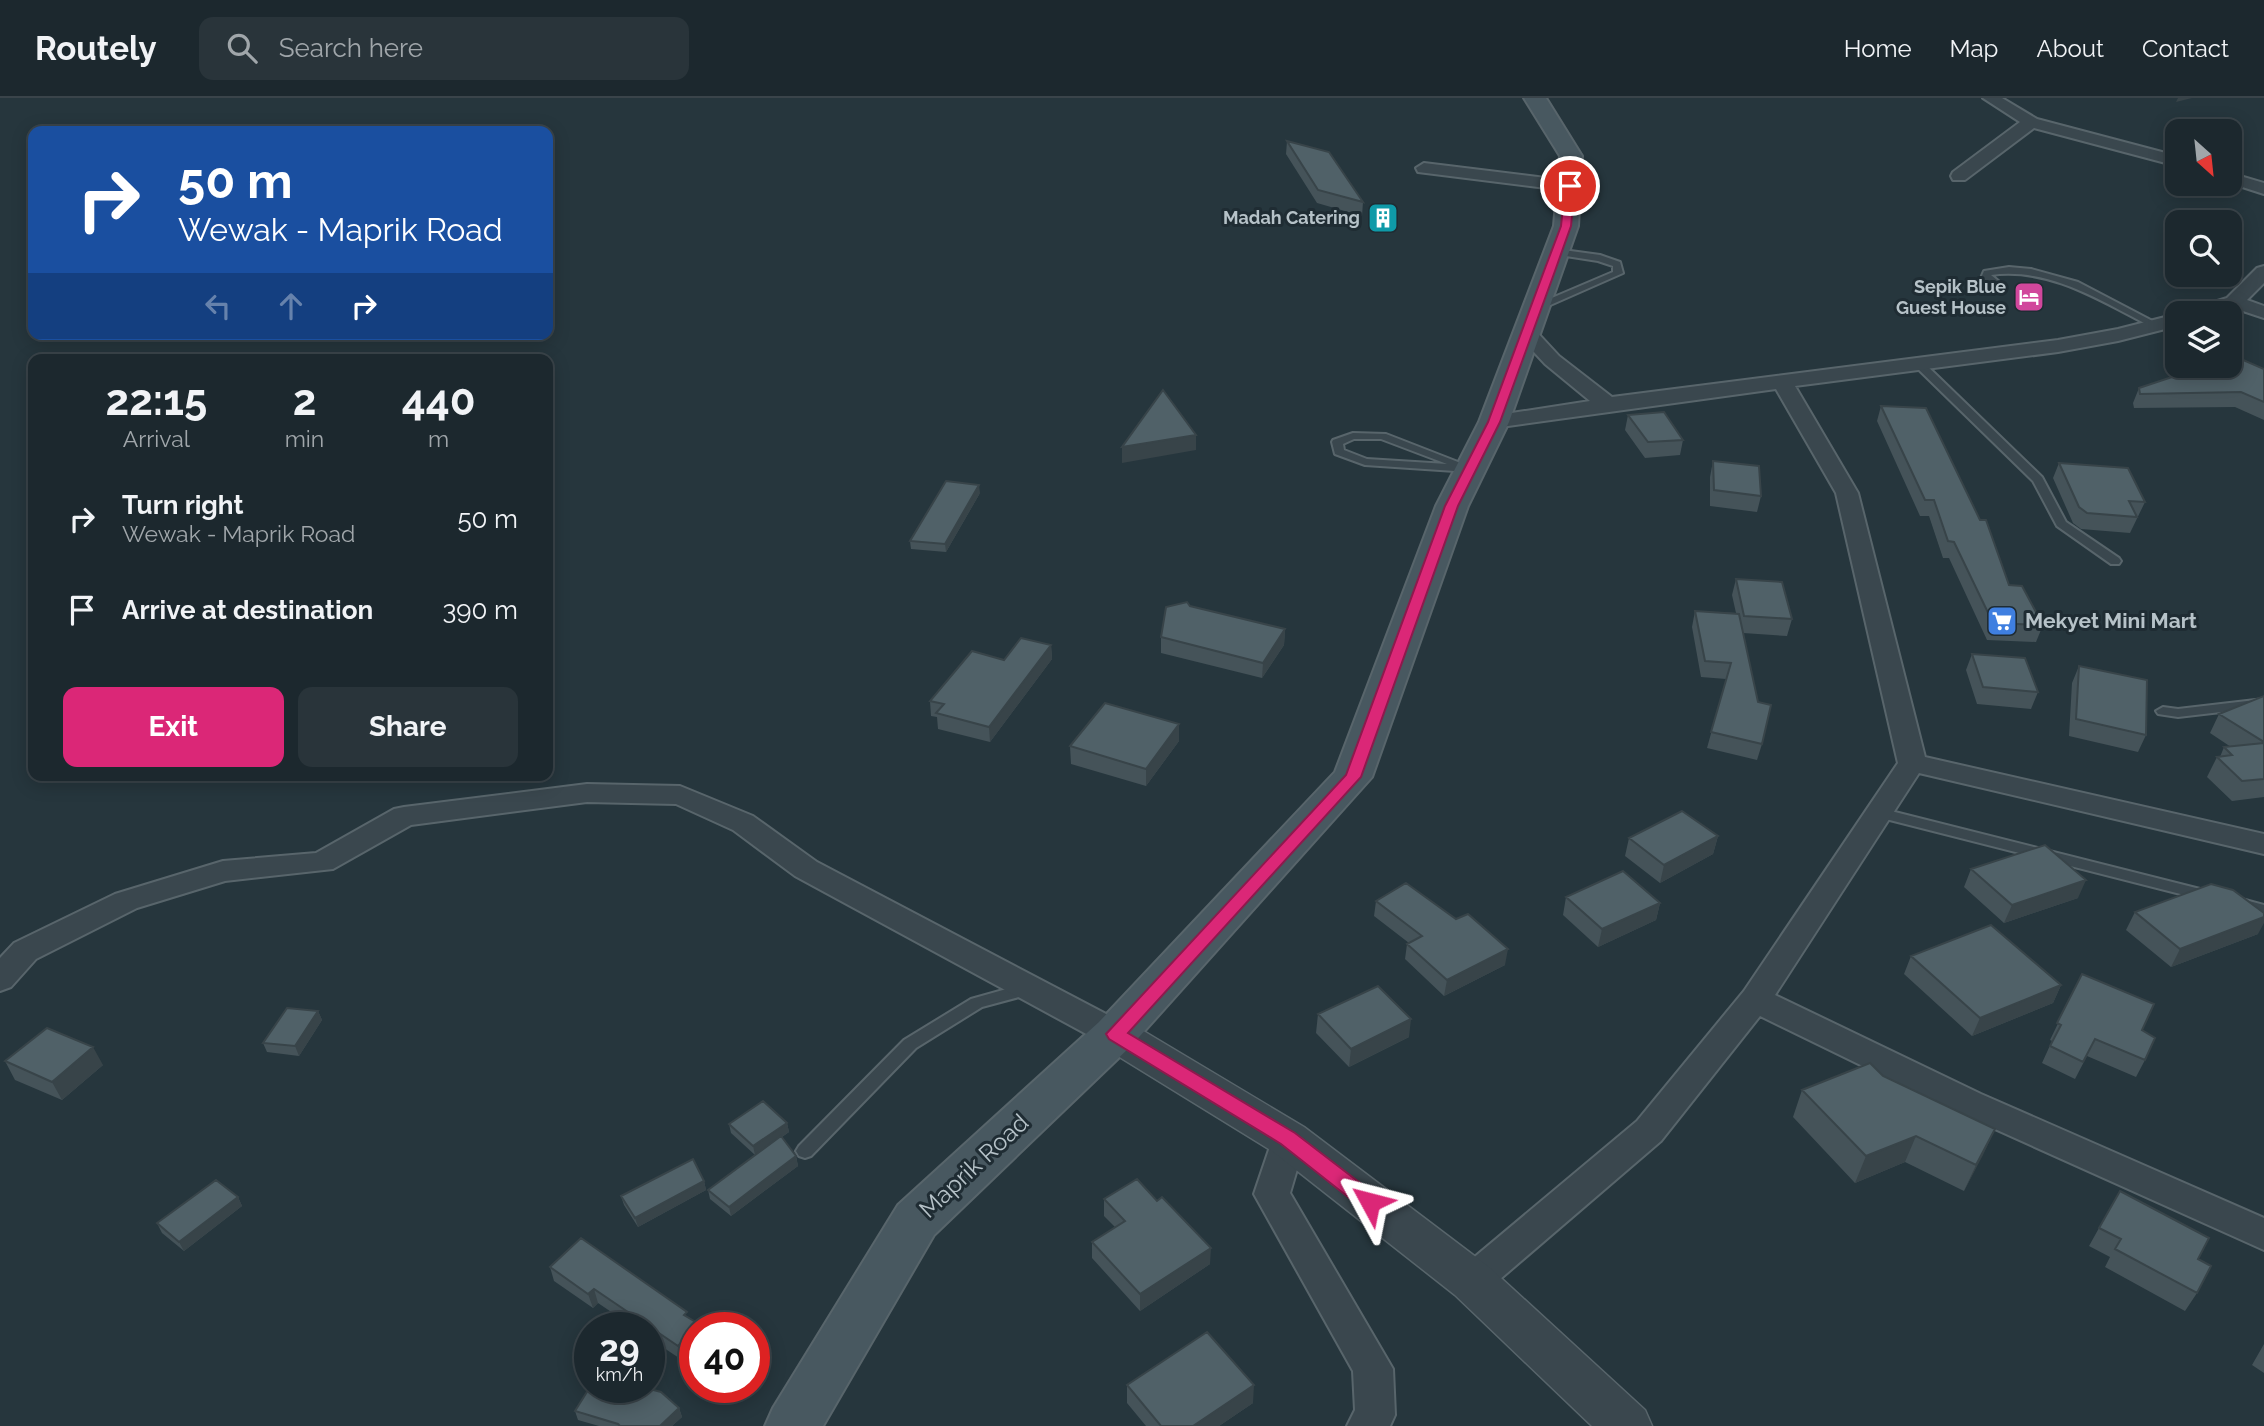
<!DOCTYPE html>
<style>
:root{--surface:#1c282e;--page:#29343a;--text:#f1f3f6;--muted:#a0a6aa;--line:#3a444a;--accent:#db2777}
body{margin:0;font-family:Raleway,sans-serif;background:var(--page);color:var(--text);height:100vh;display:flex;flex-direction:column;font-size:26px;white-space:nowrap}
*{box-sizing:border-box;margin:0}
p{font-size:23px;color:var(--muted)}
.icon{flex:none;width:38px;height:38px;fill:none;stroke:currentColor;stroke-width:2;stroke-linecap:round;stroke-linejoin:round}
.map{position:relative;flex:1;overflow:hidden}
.drawer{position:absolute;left:28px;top:256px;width:525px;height:427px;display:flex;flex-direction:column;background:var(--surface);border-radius:14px;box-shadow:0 4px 18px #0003,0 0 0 2px var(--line)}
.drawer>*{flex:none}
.hud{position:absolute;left:28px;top:28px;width:525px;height:214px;border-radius:14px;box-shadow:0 4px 18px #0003,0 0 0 2px var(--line);background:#1a4fa0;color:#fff;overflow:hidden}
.needle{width:46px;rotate:153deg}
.controls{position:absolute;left:2165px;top:21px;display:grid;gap:14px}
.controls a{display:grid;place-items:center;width:77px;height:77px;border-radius:14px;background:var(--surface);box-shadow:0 4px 18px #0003,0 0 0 2px var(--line);font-size:35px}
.speed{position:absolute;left:574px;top:1214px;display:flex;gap:14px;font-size:35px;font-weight:700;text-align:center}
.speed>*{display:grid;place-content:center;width:91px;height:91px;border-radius:50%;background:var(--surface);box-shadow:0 4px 18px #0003,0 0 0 2px var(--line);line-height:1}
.speed small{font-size:18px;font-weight:400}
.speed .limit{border:10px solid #d22;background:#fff;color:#111}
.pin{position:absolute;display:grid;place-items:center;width:60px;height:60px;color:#fff;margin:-30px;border:4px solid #fff;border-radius:50%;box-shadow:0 2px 7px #0007}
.me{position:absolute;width:77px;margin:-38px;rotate:308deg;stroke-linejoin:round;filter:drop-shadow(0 0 5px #0008)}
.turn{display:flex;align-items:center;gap:24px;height:147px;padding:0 35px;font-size:32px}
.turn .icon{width:91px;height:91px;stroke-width:2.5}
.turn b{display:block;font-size:49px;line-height:60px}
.lanes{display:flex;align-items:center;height:66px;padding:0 35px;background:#0003;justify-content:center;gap:35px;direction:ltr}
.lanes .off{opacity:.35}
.eta{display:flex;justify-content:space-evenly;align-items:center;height:119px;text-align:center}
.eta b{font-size:42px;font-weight:700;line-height:49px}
.primary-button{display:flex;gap:14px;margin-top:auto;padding:14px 35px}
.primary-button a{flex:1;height:80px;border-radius:14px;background:var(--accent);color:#fff;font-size:28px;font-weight:700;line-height:80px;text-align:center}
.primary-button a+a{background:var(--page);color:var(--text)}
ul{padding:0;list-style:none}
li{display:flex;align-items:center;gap:21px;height:91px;padding:0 35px}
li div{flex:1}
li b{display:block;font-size:26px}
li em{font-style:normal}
header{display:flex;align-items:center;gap:42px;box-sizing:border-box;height:98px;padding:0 35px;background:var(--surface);border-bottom:2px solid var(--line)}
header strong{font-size:33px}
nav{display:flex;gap:38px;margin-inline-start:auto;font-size:24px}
.search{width:490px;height:63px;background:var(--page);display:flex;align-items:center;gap:18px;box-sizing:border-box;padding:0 24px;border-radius:14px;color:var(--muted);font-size:26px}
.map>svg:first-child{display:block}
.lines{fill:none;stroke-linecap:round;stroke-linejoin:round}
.service-casing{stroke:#58656b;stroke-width:4}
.minor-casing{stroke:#58656b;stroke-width:4}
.tertiary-casing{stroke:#58656b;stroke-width:3}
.secondary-casing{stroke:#58656b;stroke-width:4}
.service{fill:#3a474e;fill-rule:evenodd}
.minor{fill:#3a474e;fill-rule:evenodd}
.tertiary{fill:#3a474e;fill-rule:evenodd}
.secondary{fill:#485860;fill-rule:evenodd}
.wall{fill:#455359}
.shaded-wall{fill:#384449}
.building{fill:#506168;stroke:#384449;stroke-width:2}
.route{fill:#db2777;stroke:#8e194d;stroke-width:2}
.labels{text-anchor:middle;stroke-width:6;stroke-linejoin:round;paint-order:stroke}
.far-poi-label{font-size:18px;font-weight:bold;fill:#b6c2c8;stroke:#1f2c33;text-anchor:end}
.poi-label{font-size:21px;font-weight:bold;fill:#b6c2c8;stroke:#1f2c33;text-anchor:start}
.near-street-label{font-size:24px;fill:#b6c2c8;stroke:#1f2c33}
</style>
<header>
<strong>Routely</strong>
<div class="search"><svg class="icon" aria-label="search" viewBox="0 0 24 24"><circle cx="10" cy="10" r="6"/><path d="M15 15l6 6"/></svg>Search here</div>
<nav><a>Home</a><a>Map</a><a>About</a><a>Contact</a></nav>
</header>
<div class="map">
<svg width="2264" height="1328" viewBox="0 0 2264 1328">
<rect width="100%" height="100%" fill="#26363d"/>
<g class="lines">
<g class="service-casing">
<path id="service" d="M 1556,151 L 1600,157 L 1620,164 L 1623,175 L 1539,212 L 1533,212 L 1533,208 L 1613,174 L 1613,168 L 1598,163 L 1553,156 L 1551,154 Z
M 2009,169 L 2031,171 L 2078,184 L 2162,228 L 2154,230 C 2102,204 2051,169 1991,177 L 2002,186 L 1997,189 L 1981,180 L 1984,173 Z
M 1919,263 L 1923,264 L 2042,379 L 2066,424 L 2119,460 L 2121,463 L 2119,466 L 2111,466 L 2057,428 L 2033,383 L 1915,268 L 1915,264 Z
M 1353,335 L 1386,336 L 1476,371 L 1470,374 L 1365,367 L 1335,356 L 1332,344 L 1333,342 ZM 1354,341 L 1381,341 L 1447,366 L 1367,361 L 1344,352 L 1343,346 Z
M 2264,601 L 2264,609 L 2178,619 L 2158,616 L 2156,613 L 2163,609 L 2178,611 Z
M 1879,710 L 2208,793 L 2213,794 L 2216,798 L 2213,802 L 2208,803 L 1874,718 L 1872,715 Z
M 2238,800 L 2264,807 L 2264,817 L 2233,809 L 2230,805 L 2233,801 Z
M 1028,885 L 1034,887 L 1036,891 L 1034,895 L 982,909 L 916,950 L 811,1058 L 805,1060 L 799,1058 L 796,1053 L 799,1048 L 904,942 L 971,901 Z"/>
</g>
<g class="minor-casing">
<path id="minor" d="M 1983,0 L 2002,0 L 2037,21 L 2177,58 L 2177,68 L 2034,30 L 1965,82 L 1953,82 L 1951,78 L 1953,74 L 2020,24 Z
M 1424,65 L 1570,83 L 1579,88 L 1570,93 L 1418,74 L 1416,70 Z
M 2230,75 L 2264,85 L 2264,96 L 2230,85 Z
M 2264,168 L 2264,185 L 2247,202 L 2264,208 L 2264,220 L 2234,210 L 2218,215 L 2189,215 L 2192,211 L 2227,200 L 2257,170 Z
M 2177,216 L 2177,228 L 2118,243 L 2058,254 L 1795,288 L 1858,395 L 1925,659 L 2264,736 L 2264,756 L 1919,675 L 1775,897 L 1981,996 L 2264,1120 L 2264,1152 L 1957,1014 L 1760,918 L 1661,1043 L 1485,1194 L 1472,1199 L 1459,1194 L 1453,1183 L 1459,1172 L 1637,1023 L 1744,893 L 1898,665 L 1836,395 L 1776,291 L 1494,330 L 1486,329 L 1483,324 L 1486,319 L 1590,303 L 1545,266 L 1520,239 L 1517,235 L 1520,231 L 1534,231 L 1559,258 L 1612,299 L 2058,242 L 2118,231 Z
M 587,686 L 680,688 L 753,718 L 817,764 L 1127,927 L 1132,936 L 1127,945 L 1115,948 L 1103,945 L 795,778 L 733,732 L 676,706 L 587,704 L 411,727 L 333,771 L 225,783 L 137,810 L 36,861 L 11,889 L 0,893 L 0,860 L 14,845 L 115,796 L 223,763 L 316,755 L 394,711 L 404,709 Z
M 1288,1027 L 1300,1031 L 1306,1041 L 1290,1095 L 1393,1271 L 1395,1317 L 1390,1328 L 1347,1328 L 1355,1312 L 1353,1273 L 1254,1096 L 1276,1031 Z"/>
</g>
<g class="tertiary-casing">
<path id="tertiary" d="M 1115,921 L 1130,925 L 1304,1029 L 1489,1169 L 1645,1312 L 1652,1328 L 1592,1328 L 1455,1197 L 1272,1053 L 1100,947 L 1094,936 L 1100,925 Z"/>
</g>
<g class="secondary-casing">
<path id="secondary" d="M 1524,0 L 1546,0 L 1582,58 L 1578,128 L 1509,324 L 1468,408 L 1372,679 L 1131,948 L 934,1137 L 823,1328 L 765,1328 L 773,1310 L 898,1107 L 1099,924 L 1335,674 L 1436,408 L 1479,324 L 1554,128 L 1560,58 Z"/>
</g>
<use href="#service" class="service"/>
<use href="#minor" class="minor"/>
<use href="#tertiary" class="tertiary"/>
<use href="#secondary" class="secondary"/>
</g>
<path class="wall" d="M 1287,43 L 1363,104 L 1362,118 L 1317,105 L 1286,56 Z
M 2264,271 L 2264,322 L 2235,309 L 2134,310 L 2133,305 L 2139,290 Z
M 1881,308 L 2009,487 L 2043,527 L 2036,544 L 1987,542 L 1949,460 L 1943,460 L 1929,418 L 1920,418 L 1877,323 Z
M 1628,317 L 1683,342 L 1680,357 L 1645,360 L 1625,332 Z
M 1713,363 L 1761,398 L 1757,414 L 1710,408 L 1710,379 Z
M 2059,365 L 2145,404 L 2130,435 L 2081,431 L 2073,425 L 2053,380 Z
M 980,395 L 946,454 L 911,451 L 910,443 Z
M 1736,481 L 1792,521 L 1787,538 L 1743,535 L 1762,646 L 1757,662 L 1707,650 L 1726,581 L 1701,579 L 1692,529 L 1695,513 L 1736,515 L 1732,497 Z
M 1190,508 L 1285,531 L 1284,547 L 1262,580 L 1161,555 L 1161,539 Z
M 1051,547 L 1052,561 L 990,644 L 938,631 L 937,619 L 931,618 L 930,603 L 1004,562 Z
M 1972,556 L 2038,594 L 2031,611 L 1977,606 L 1966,572 Z
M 2079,568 L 2146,637 L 2138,654 L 2069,638 L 2072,585 Z
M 2264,598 L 2264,699 L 2232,703 L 2207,679 L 2217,659 L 2220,659 L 2224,649 L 2231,649 L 2210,635 L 2219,616 Z
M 1179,643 L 1146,688 L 1071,666 L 1070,648 Z
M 1718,738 L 1713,756 L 1660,785 L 1625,758 L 1629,740 Z
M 1971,771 L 2078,800 L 2004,825 L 1964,789 Z
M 1566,799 L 1660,805 L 1656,822 L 1598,849 L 1563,817 Z
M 1376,803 L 1456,821 L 1505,867 L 1444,898 L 1405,861 L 1407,846 L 1409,845 L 1374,818 Z
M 2135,814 L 2258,836 L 2171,869 L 2126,832 Z
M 1911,858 L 2061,887 L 2053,905 L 1972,938 L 1904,876 Z
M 2082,876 L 2142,932 L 2145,962 L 2136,979 L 2087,958 L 2075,981 L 2042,965 L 2052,943 L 2050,942 Z
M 318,913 L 322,922 L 299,958 L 267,954 L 263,945 Z
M 1318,916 L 1409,939 L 1349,969 L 1316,935 Z
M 5,963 L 103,967 L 62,1002 L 15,982 Z
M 1883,978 L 1995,1031 L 1964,1093 L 1905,1064 L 1855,1085 L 1793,1019 L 1802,992 Z
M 787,1025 L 789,1034 L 782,1039 L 796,1058 L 798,1068 L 731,1118 L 710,1101 L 708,1092 L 755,1057 L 731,1035 L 729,1026 Z
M 704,1083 L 706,1092 L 638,1129 L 624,1107 L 621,1098 Z
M 238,1099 L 242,1108 L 184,1153 L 162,1135 L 157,1125 Z
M 1104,1101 L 1210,1166 L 1140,1213 L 1092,1160 L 1092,1144 L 1115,1129 L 1104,1118 Z
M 2099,1130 L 2198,1161 L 2197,1195 L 2185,1213 L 2105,1169 L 2110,1159 L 2089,1148 Z
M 550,1169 L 689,1220 L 682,1262 L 649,1240 L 649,1230 L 635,1230 L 598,1205 L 593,1210 L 554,1183 Z
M 2264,1246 L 2264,1275 L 2252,1267 Z
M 1127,1287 L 1253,1305 L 1219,1328 L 1146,1328 L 1127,1305 Z
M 679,1310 L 682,1319 L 672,1328 L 599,1328 L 578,1322 L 575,1313 Z"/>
<path class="shaded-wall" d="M 2178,0 L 2192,0 L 2176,4 Z
M 1196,337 L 1196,352 L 1122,365 L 1122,349 Z
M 979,387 L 980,395 L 946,454 L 945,446 Z
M 1285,531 L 1284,547 L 1262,580 L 1263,565 Z
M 1051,547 L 1052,561 L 990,644 L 989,629 Z
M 1179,626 L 1179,643 L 1146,688 L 1146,671 Z
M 1718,738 L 1713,756 L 1660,785 L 1664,767 Z
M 2086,782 L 2078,800 L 2004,825 L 2012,807 Z
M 1660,805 L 1656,822 L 1598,849 L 1602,831 Z
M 2264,819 L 2264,825 L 2258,836 L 2171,869 L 2180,851 Z
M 1508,851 L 1505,867 L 1444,898 L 1447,882 Z
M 2061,887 L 2053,905 L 1972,938 L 1980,920 Z
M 318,913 L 322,922 L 299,958 L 295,948 Z
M 1411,921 L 1409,939 L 1349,969 L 1351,951 Z
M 93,949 L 103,967 L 62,1002 L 52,984 Z
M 787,1025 L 789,1034 L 755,1057 L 753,1048 Z
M 1995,1031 L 1983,1057 L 1964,1093 L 1976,1067 Z
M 1916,1038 L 1905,1064 L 1855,1085 L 1866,1058 Z
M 796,1058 L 798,1068 L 731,1118 L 729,1109 Z
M 704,1083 L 706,1092 L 638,1129 L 635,1120 Z
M 238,1099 L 242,1108 L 184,1153 L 179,1144 Z
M 1211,1150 L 1210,1166 L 1140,1213 L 1140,1196 Z
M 594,1191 L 598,1205 L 593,1210 L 588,1196 Z
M 695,1231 L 695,1249 L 682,1262 L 678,1248 Z
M 1254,1287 L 1253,1305 L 1219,1328 L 1193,1328 Z
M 679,1310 L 682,1319 L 672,1328 L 660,1328 Z"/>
<path class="building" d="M 1287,43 L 1329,54 L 1363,104 L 1318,92 Z
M 2234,258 L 2264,271 L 2264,304 L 2241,294 L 2140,296 L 2139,290 L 2205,268 L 2230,268 L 2230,260 Z
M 1163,292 L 1196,337 L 1122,349 Z
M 1881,308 L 1926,310 L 1980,422 L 1986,422 L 2009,487 L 2022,488 L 2043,527 L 1993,525 L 1954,444 L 1948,443 L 1934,402 L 1925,402 Z
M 1664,314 L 1683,342 L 1648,344 L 1628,317 Z
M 1713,363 L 1759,368 L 1761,398 L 1714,392 Z
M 2059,365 L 2128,370 L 2145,404 L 2129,403 L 2137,419 L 2087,415 L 2079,409 Z
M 946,383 L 979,387 L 945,446 L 910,443 Z
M 1736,481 L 1782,484 L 1792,521 L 1744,518 Z
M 1187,504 L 1190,508 L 1285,531 L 1263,565 L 1161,539 L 1166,509 Z
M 1695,513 L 1739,516 L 1758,604 L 1771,607 L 1762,646 L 1711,634 L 1731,565 L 1705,563 Z
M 1021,540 L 1051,547 L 989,629 L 936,615 L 944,606 L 930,603 L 972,553 L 1004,562 Z
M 1972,556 L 2025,560 L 2038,594 L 1983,589 Z
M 2079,568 L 2147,582 L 2146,637 L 2076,621 Z
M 2264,598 L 2264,644 L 2219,616 Z
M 1105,605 L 1179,626 L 1146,671 L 1070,648 Z
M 2264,645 L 2264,681 L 2242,683 L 2217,659 L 2232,657 L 2224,649 Z
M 1682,713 L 1718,738 L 1664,767 L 1629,740 Z
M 2045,747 L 2086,782 L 2012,807 L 1971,771 Z
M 1623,773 L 1660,805 L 1602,831 L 1566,799 Z
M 1406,785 L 1456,821 L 1468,816 L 1508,851 L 1447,882 L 1407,846 L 1422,838 L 1376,803 Z
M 2211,786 L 2233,792 L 2264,815 L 2264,819 L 2180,851 L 2135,814 Z
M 1991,827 L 2061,887 L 1980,920 L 1911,858 Z
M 2082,876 L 2154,906 L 2142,932 L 2155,940 L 2145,962 L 2095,941 L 2083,964 L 2050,948 L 2061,927 L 2057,925 Z
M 1378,888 L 1411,921 L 1351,951 L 1318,916 Z
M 287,910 L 318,913 L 295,948 L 263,945 Z
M 47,930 L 93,949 L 52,984 L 5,963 Z
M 1870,965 L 1883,978 L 1995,1031 L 1976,1067 L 1916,1038 L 1866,1058 L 1802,992 Z
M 763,1003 L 787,1025 L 753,1048 L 729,1026 Z
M 781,1038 L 796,1058 L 729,1109 L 708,1092 Z
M 693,1061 L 704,1083 L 635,1120 L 621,1098 Z
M 1137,1081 L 1157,1103 L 1162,1099 L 1211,1150 L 1140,1196 L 1092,1144 L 1125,1123 L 1104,1101 Z
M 216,1082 L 238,1099 L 179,1144 L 157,1125 Z
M 2120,1093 L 2209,1140 L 2198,1161 L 2211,1168 L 2197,1195 L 2115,1151 L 2121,1141 L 2099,1130 Z
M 581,1140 L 687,1214 L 684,1217 L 699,1226 L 678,1248 L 594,1191 L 588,1196 L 550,1169 Z
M 1207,1234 L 1254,1287 L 1193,1328 L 1161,1328 L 1127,1287 Z
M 590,1289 L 590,1290 L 646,1290 L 661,1294 L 679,1310 L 660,1328 L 620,1328 L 618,1326 L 575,1313 Z"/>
<path class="route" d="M 1570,85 L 1575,88 L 1571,128 L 1555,173 L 1500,324 L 1458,408 L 1361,679 L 1128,935 L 1295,1035 L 1377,1098 L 1380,1104 L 1377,1110 L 1370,1113 L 1362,1110 L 1281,1046 L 1109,941 L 1106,936 L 1346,677 L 1445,408 L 1488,324 L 1544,173 L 1561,128 L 1565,88 Z"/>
<defs>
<g id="building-square" transform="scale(1.575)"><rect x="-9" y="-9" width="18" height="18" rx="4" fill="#0f9aa8" stroke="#1f2c33"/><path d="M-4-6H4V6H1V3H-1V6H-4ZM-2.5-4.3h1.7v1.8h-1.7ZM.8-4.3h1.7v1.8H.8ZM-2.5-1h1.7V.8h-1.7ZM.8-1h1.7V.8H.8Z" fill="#fff"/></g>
<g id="hotel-square" transform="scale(1.575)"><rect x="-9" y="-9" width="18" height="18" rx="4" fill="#d1479c" stroke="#1f2c33"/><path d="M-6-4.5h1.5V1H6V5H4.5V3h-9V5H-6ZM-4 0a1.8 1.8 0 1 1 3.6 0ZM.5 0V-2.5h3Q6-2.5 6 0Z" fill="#fff"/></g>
<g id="supermarket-square" transform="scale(1.575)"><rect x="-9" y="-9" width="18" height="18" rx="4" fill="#3f7fe0" stroke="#1f2c33"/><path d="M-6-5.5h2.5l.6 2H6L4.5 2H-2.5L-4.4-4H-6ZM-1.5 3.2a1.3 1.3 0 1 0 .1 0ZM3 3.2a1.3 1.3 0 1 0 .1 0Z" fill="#fff"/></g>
</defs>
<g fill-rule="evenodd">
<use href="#building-square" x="1383" y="120"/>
<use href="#hotel-square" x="2029" y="199"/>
<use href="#supermarket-square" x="2002" y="523"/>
</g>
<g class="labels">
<g class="far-poi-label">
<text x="1360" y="126">Madah Catering</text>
<text x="2006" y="195">Sepik Blue<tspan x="2006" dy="21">Guest House</tspan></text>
</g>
<g class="poi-label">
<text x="2025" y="530">Mekyet Mini Mart</text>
</g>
<g class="near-street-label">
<text transform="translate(974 1068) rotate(-43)" y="8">Maprik Road</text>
</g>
</g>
</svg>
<div class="controls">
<a><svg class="needle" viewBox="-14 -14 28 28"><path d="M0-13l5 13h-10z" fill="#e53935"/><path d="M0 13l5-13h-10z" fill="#a0a6aa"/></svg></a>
<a><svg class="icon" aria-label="search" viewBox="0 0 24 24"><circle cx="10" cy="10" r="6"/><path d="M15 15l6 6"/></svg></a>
<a><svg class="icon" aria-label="layers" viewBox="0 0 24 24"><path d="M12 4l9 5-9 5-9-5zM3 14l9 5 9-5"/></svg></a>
</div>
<div class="speed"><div>29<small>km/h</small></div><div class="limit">40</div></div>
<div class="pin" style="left:1570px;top:88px;background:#d93025"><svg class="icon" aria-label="arrive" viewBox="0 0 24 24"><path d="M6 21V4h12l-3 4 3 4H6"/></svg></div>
<svg class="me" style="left:1370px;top:1104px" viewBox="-20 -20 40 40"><path d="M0-17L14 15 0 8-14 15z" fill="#db2777" stroke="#fff" stroke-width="4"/></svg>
<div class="hud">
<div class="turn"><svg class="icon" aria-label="right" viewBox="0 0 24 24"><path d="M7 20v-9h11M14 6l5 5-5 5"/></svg><div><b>50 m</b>Wewak - Maprik Road</div></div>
<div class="lanes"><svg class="icon off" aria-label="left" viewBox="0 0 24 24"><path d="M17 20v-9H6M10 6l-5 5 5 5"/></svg><svg class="icon off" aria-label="ahead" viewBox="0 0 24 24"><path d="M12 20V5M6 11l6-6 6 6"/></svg><svg class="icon" aria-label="right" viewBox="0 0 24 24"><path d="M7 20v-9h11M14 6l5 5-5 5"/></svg></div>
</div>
<section class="drawer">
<div class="eta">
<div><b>22:15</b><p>Arrival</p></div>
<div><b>2</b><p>min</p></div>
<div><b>440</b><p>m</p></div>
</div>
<ul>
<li><svg class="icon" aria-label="right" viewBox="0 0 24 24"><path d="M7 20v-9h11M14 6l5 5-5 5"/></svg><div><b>Turn right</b><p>Wewak - Maprik Road</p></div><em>50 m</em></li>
<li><svg class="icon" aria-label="arrive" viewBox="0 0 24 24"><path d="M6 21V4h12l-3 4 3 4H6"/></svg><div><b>Arrive at destination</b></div><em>390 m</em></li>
</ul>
<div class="primary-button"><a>Exit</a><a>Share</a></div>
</section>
</div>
